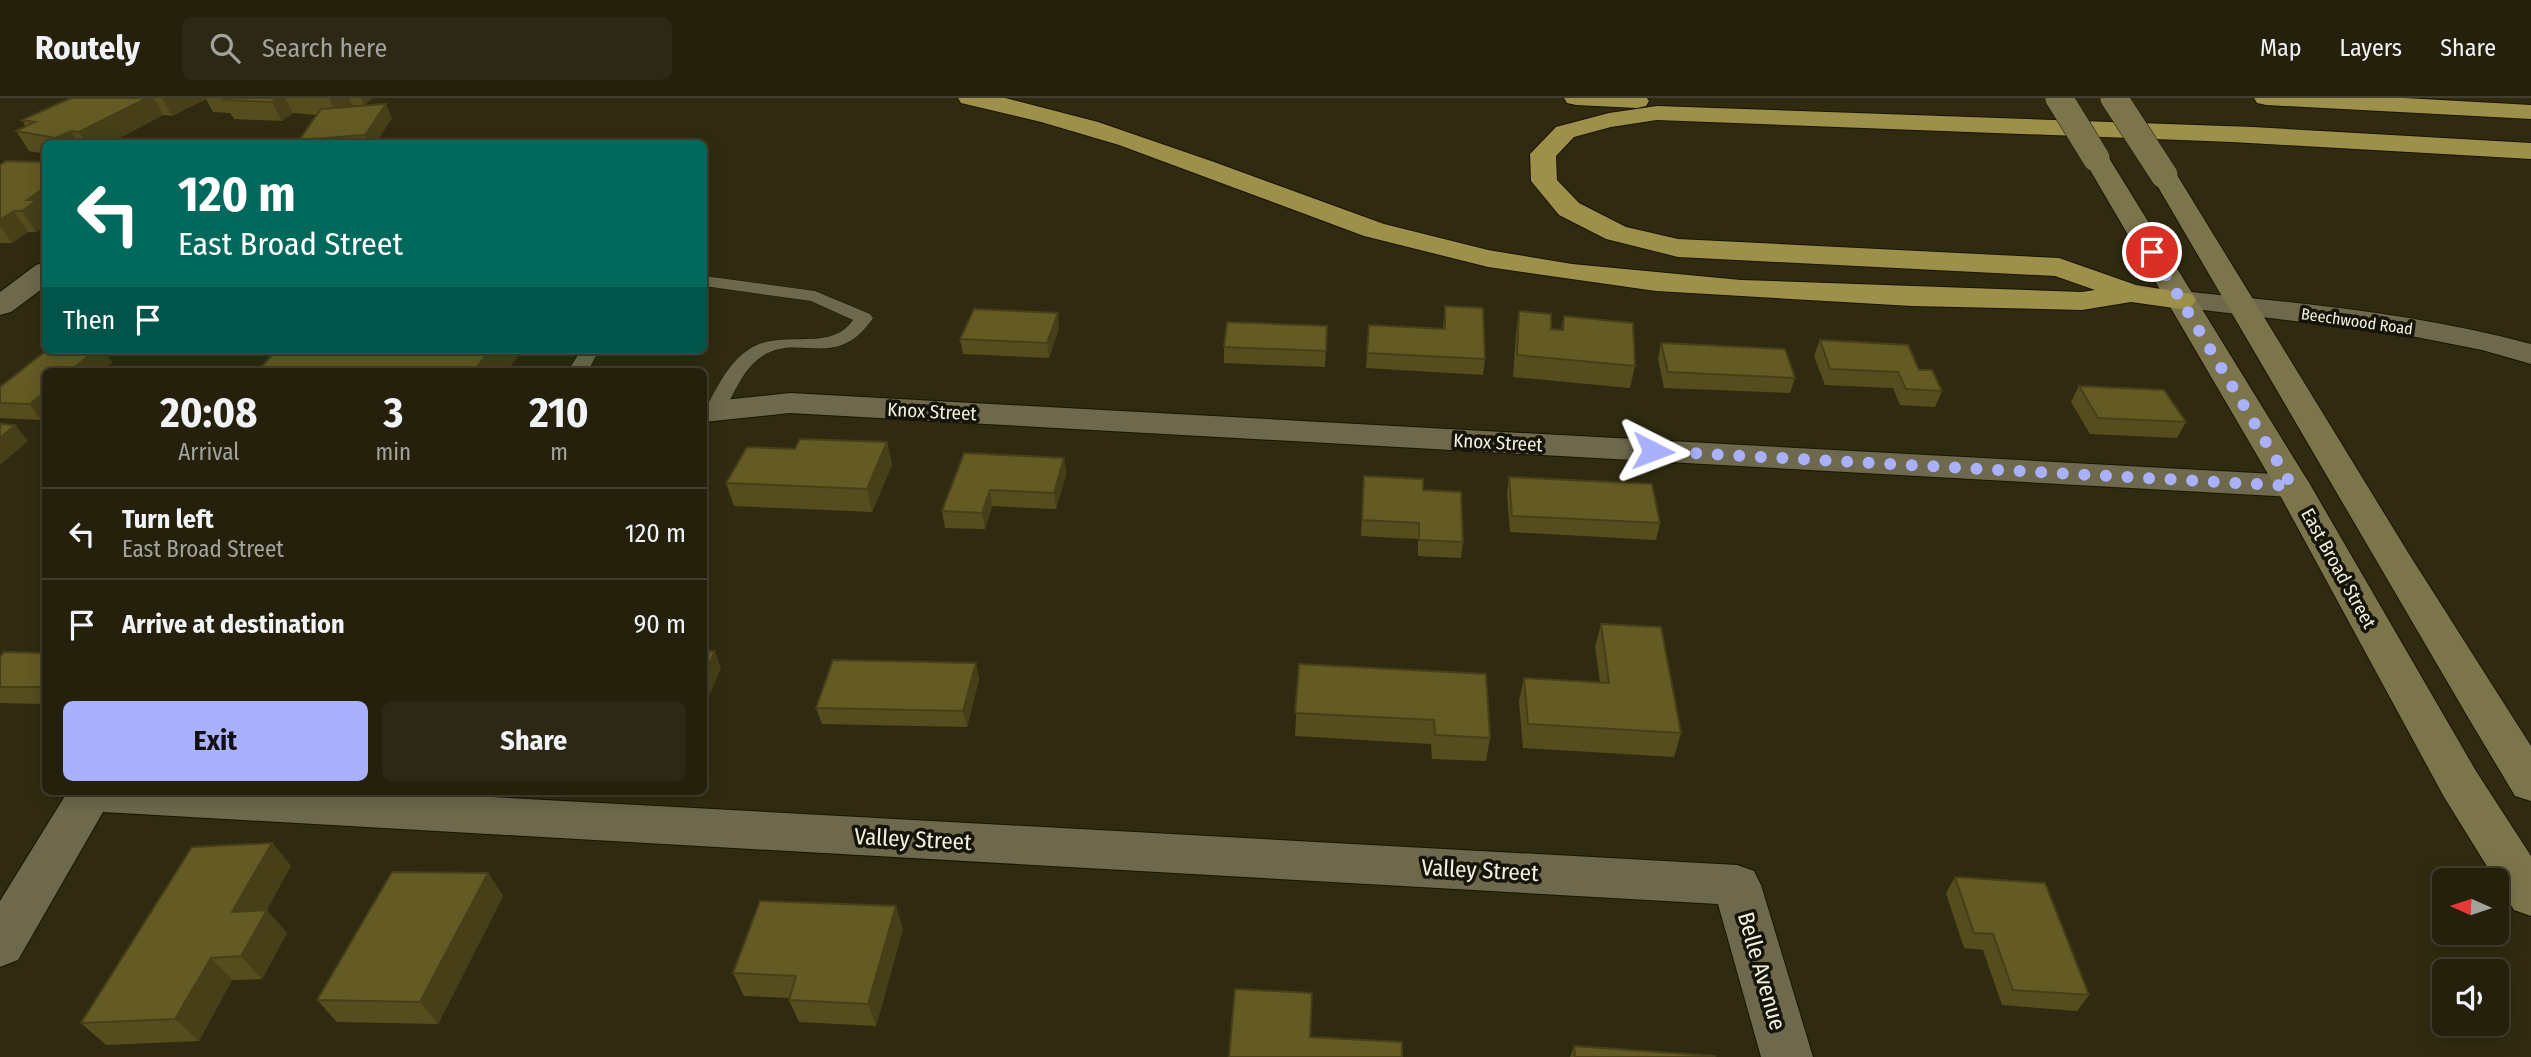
<!DOCTYPE html>
<style>
:root{--surface:#24200c;--page:#2c2815;--text:#f1f3f6;--muted:#a3a39d;--line:#413e2d;--accent:#a9b0fc}
body{margin:0;font-family:"Fira Sans Condensed",sans-serif;background:var(--page);color:var(--text);height:100vh;display:flex;flex-direction:column;font-size:26px;white-space:nowrap}
*{box-sizing:border-box;margin:0}
p{font-size:23px;color:var(--muted)}
.icon{flex:none;width:38px;height:38px;fill:none;stroke:currentColor;stroke-width:2;stroke-linecap:round;stroke-linejoin:round}
.map{position:relative;flex:1;overflow:hidden}
.sheet{position:absolute;left:42px;top:270px;width:665px;height:427px;display:flex;flex-direction:column;background:var(--surface);border-radius:10px;box-shadow:0 4px 18px #0003,0 0 0 2px var(--line)}
.sheet>*{flex:none}
.hud{position:absolute;left:42px;top:42px;width:665px;height:214px;border-radius:10px;box-shadow:0 4px 18px #0003,0 0 0 2px var(--line);background:#00695c;color:#fff;overflow:hidden}
.needle{width:46px;rotate:273deg}
.fabs{position:absolute;left:2432px;top:770px;display:grid;gap:14px}
.fabs a{display:grid;place-items:center;width:77px;height:77px;border-radius:10px;background:var(--surface);box-shadow:0 4px 18px #0003,0 0 0 2px var(--line);font-size:35px}
.pin{position:absolute;display:grid;place-items:center;width:60px;height:60px;color:#fff;margin:-30px;border:4px solid #fff;border-radius:50%;box-shadow:0 2px 7px #0007}
.me{position:absolute;width:77px;margin:-38px;rotate:93deg;stroke-linejoin:round;filter:drop-shadow(0 0 5px #0008)}
.turn{display:flex;align-items:center;gap:24px;height:147px;padding:0 21px;font-size:32px}
.turn .icon{width:91px;height:91px;stroke-width:2.5}
.turn b{display:block;font-size:49px;line-height:60px}
.then{display:flex;align-items:center;height:66px;padding:0 21px;background:#0003;gap:14px;font-size:26px}
.eta{display:flex;justify-content:space-evenly;align-items:center;height:119px;text-align:center}
.eta b{font-size:42px;font-weight:700;line-height:49px}
.button{display:flex;gap:14px;margin-top:auto;padding:14px 21px}
.button a{flex:1;height:80px;border-radius:10px;background:var(--accent);color:#111;font-size:28px;font-weight:700;line-height:80px;text-align:center}
.button a+a{background:var(--page);color:var(--text)}
ul{padding:0;list-style:none}
li{display:flex;align-items:center;gap:21px;height:91px;padding:0 21px;border-top:2px solid var(--line)}
li div{flex:1}
li b{display:block;font-size:26px}
li em{font-style:normal}
header{display:flex;align-items:center;gap:42px;box-sizing:border-box;height:98px;padding:0 35px;background:var(--surface);border-bottom:2px solid var(--line)}
header strong{font-size:33px}
nav{display:flex;gap:38px;margin-inline-start:auto;font-size:24px}
.search{width:490px;height:63px;background:var(--page);display:flex;align-items:center;gap:18px;box-sizing:border-box;padding:0 24px;border-radius:10px;color:var(--muted);font-size:26px}
.map>svg:first-child{display:block}
.lines{fill:none;stroke-linecap:round;stroke-linejoin:round}
.lane-casing{stroke:#191400;stroke-width:1}
.street-casing{stroke:#191400;stroke-width:2}
.secondary-casing{stroke:#191400;stroke-width:2}
.highway-casing{stroke:#191400;stroke-width:2}
.lane{fill:#6e694c;fill-rule:evenodd}
.street{fill:#6e694c;fill-rule:evenodd}
.secondary{fill:#7c754c;fill-rule:evenodd}
.highway{fill:#9d904b;fill-rule:evenodd}
.secondary-bridge-casing{stroke:#191400;stroke-width:28;stroke-linecap:butt}
.secondary-bridge{stroke:#7c754c;stroke-width:27}
.wall{fill:#564d1e}
.shaded-wall{fill:#463f18}
.building{fill:#645a23;stroke:#463f18;stroke-width:2}
.route{stroke:#a9b0fc;stroke-width:12;stroke-dasharray:0 21.6}
.labels{text-anchor:middle;stroke-width:7;stroke-linejoin:round;paint-order:stroke}
.far-street-label{font-size:16px;fill:#f4f1e0;stroke:#161408}
.street-label{font-size:19px;fill:#f4f1e0;stroke:#161408}
.near-street-label{font-size:23px;fill:#f4f1e0;stroke:#161408}
</style>
<header>
<strong>Routely</strong>
<div class="search"><svg class="icon" aria-label="search" viewBox="0 0 24 24"><circle cx="10" cy="10" r="6"/><path d="M15 15l6 6"/></svg>Search here</div>
<nav><a>Map</a><a>Layers</a><a>Share</a></nav>
</header>
<div class="map">
<svg width="2531" height="959" viewBox="0 0 2531 959">
<rect width="100%" height="100%" fill="#302b10"/>
<g class="lines">
<g class="lane-casing">
<path id="lane" d="M 704,178 L 815,193 L 870,216 L 873,220 C 836,275 799,233 761,259 C 741,273 734,298 721,317 L 707,317 L 704,313 C 716,292 727,266 748,252 C 780,229 830,256 853,222 L 811,203 L 704,188 Z
M 581,252 L 599,252 L 588,273 L 568,273 Z"/>
</g>
<g class="street-casing">
<path id="street" d="M 46,164 L 46,188 L 11,214 L 0,217 L 0,194 L 36,167 Z
M 2181,193 C 2299,205 2416,215 2531,246 L 2531,266 L 2482,252 L 2401,236 L 2170,208 L 2166,202 L 2170,196 Z
M 790,295 L 2293,377 L 2306,380 L 2311,388 L 2306,396 L 2293,399 L 790,315 L 704,324 L 704,304 Z
M 68,693 L 382,693 L 1737,767 L 1754,773 L 1761,787 L 1813,959 L 1761,959 L 1718,806 L 103,714 L 18,862 L 0,869 L 0,803 Z"/>
</g>
<g class="secondary-casing">
<path id="secondary" d="M 2096,52 L 2105,55 L 2109,60 L 2311,388 L 2476,673 L 2531,758 L 2531,818 L 2514,812 L 2444,699 L 2275,388 L 2083,60 L 2087,55 Z
M 2164,69 L 2173,71 L 2177,77 L 2409,456 L 2531,648 L 2531,703 L 2515,698 L 2469,621 L 2151,77 L 2155,71 Z"/>
</g>
<g class="highway-casing">
<path id="highway" d="M 958,0 L 1005,0 L 1098,24 L 1214,64 L 1384,126 L 1488,152 L 1572,166 L 1741,182 L 2082,194 L 2095,192 L 2055,178 L 1678,159 L 1606,141 L 1559,117 L 1531,83 L 1530,56 L 1556,29 L 1609,15 L 1657,8 L 2253,29 L 2531,45 L 2531,61 L 2232,44 L 1657,22 L 1611,29 L 1574,39 L 1556,58 L 1557,82 L 1579,105 L 1626,129 L 1678,141 L 2059,160 L 2136,187 L 2192,196 L 2196,202 L 2192,208 L 2181,211 L 2131,204 L 2082,212 L 1912,208 L 1656,193 L 1488,169 L 1364,138 L 1119,47 L 1041,24 L 961,5 Z
M 1564,0 L 1647,0 L 1649,3 L 1646,8 L 1637,10 L 1576,7 L 1567,5 Z
M 2254,0 L 2404,0 L 2531,7 L 2531,21 L 2266,7 L 2257,5 Z"/>
</g>
<use href="#lane" class="lane"/>
<use href="#street" class="street"/>
<use href="#secondary" class="secondary"/>
<use href="#highway" class="highway"/>
<g class="secondary-bridge-casing">
<path id="secondary-bridge" d="M 2059,0 L 2096,60
M 2114,0 L 2164,77"/>
</g>
<use href="#secondary-bridge" class="secondary-bridge"/>
</g>
<path class="wall" d="M 71,0 L 373,0 L 364,7 L 352,7 L 349,9 L 392,20 L 375,46 L 300,46 L 299,42 L 317,17 L 293,15 L 282,23 L 234,21 L 230,15 L 213,14 L 206,1 L 172,18 L 163,17 L 108,46 L 46,46 L 46,56 L 29,53 L 16,33 L 26,29 L 22,22 Z
M 46,64 L 46,127 L 36,134 L 28,134 L 12,145 L 0,145 L 0,67 Z
M 1445,208 L 1485,261 L 1483,277 L 1366,270 L 1369,227 L 1443,231 Z
M 1519,213 L 1551,231 L 1561,232 L 1564,218 L 1635,268 L 1630,290 L 1513,279 L 1516,235 Z
M 1327,228 L 1325,269 L 1224,265 L 1224,249 Z
M 1059,230 L 1049,260 L 963,256 L 960,241 Z
M 1820,242 L 1919,272 L 1942,293 L 1935,309 L 1900,307 L 1893,290 L 1825,287 L 1814,258 Z
M 1661,245 L 1795,280 L 1790,295 L 1664,290 L 1658,261 Z
M 47,252 L 104,252 L 112,264 L 100,273 L 46,273 L 46,318 L 41,322 L 0,320 L 0,289 Z
M 2079,288 L 2186,324 L 2177,340 L 2090,336 L 2071,304 Z
M 887,344 L 892,367 L 872,414 L 734,408 L 726,385 L 795,351 Z
M 964,355 L 1064,360 L 1066,376 L 1056,411 L 992,408 L 985,431 L 945,430 L 942,413 Z
M 1364,378 L 1423,392 L 1463,444 L 1461,460 L 1418,458 L 1418,441 L 1361,438 Z
M 1509,379 L 1660,425 L 1656,442 L 1510,434 L 1507,395 Z
M 1601,526 L 1681,635 L 1674,659 L 1523,650 L 1519,603 L 1524,580 L 1600,584 L 1595,549 Z
M 46,555 L 46,606 L 0,605 L 0,559 Z
M 976,565 L 979,581 L 967,629 L 822,626 L 816,610 Z
M 1299,566 L 1490,640 L 1486,663 L 1432,661 L 1431,646 L 1295,638 Z
M 272,745 L 291,768 L 266,812 L 287,835 L 262,881 L 232,882 L 199,943 L 106,947 L 81,925 Z
M 488,775 L 503,798 L 438,926 L 337,924 L 317,902 Z
M 1955,779 L 2089,897 L 2077,913 L 2002,907 L 1983,852 L 1964,850 L 1946,795 Z
M 903,831 L 876,928 L 799,924 L 789,902 L 790,900 L 744,898 L 733,875 Z
M 1574,948 L 1715,959 L 1570,959 Z"/>
<path class="shaded-wall" d="M 147,0 L 154,0 L 163,17 L 108,46 L 86,46 L 79,34 Z
M 162,0 L 205,0 L 206,1 L 172,18 Z
M 277,0 L 285,0 L 293,15 L 282,23 L 272,4 Z
M 329,0 L 349,0 L 352,7 L 337,18 Z
M 361,0 L 373,0 L 364,7 Z
M 386,6 L 392,20 L 375,46 L 369,46 L 365,37 Z
M 71,33 L 78,46 L 59,46 L 56,40 Z
M 40,93 L 46,101 L 46,127 L 36,134 L 22,113 L 27,102 Z
M 14,113 L 28,134 L 12,145 L 0,128 L 0,122 Z
M 1058,215 L 1059,230 L 1049,260 L 1047,245 Z
M 96,252 L 104,252 L 112,264 L 100,273 L 70,273 Z
M 490,252 L 523,252 L 507,273 L 474,273 Z
M 46,293 L 46,318 L 41,322 L 30,306 Z
M 15,327 L 28,343 L 0,367 L 0,340 Z
M 887,344 L 892,367 L 872,414 L 867,391 Z
M 1064,360 L 1066,376 L 1056,411 L 1054,395 Z
M 990,392 L 992,408 L 985,431 L 982,415 Z
M 715,553 L 721,570 L 704,610 L 704,578 Z
M 976,565 L 979,581 L 967,629 L 963,613 Z
M 46,584 L 46,594 L 41,589 Z
M 272,745 L 291,768 L 253,837 L 232,814 Z
M 488,775 L 503,798 L 438,926 L 420,904 Z
M 896,808 L 903,831 L 876,928 L 868,906 Z
M 267,812 L 287,835 L 262,881 L 241,858 Z
M 211,860 L 232,882 L 199,943 L 175,921 Z"/>
<path class="building" d="M 71,0 L 147,0 L 79,34 L 71,33 L 56,40 L 16,33 L 35,24 L 22,22 Z
M 226,0 L 277,0 L 272,4 L 223,2 Z
M 386,6 L 365,37 L 299,42 L 321,11 Z
M 6,63 L 46,64 L 46,93 L 40,93 L 27,102 L 37,102 L 22,113 L 14,113 L 0,122 L 0,67 Z
M 1445,208 L 1483,210 L 1485,261 L 1367,255 L 1369,227 L 1445,231 Z
M 974,211 L 1058,215 L 1047,245 L 960,241 Z
M 1519,213 L 1551,216 L 1551,231 L 1563,232 L 1564,218 L 1633,225 L 1635,268 L 1517,257 Z
M 1227,224 L 1327,228 L 1326,253 L 1224,249 Z
M 1820,242 L 1908,247 L 1919,272 L 1932,272 L 1942,293 L 1906,291 L 1898,274 L 1830,271 Z
M 1661,245 L 1785,251 L 1795,280 L 1668,274 Z
M 47,252 L 96,252 L 70,273 L 46,273 L 46,293 L 30,306 L 0,305 L 0,289 Z
M 277,252 L 490,252 L 474,273 L 257,273 Z
M 2079,288 L 2164,292 L 2186,324 L 2098,320 Z
M 0,326 L 15,327 L 0,340 Z
M 800,341 L 887,344 L 867,391 L 726,385 L 747,349 L 795,351 Z
M 964,355 L 1064,360 L 1054,395 L 990,392 L 982,415 L 942,413 Z
M 1364,378 L 1423,381 L 1423,392 L 1461,394 L 1463,444 L 1419,442 L 1419,425 L 1362,422 Z
M 1509,379 L 1652,386 L 1660,425 L 1512,418 Z
M 1601,526 L 1661,529 L 1681,635 L 1528,626 L 1524,580 L 1609,585 Z
M 704,553 L 715,553 L 704,578 Z
M 4,554 L 46,555 L 46,584 L 41,589 L 0,589 L 0,559 Z
M 833,562 L 976,565 L 963,613 L 816,610 Z
M 1299,566 L 1486,576 L 1490,640 L 1435,637 L 1434,622 L 1295,615 Z
M 272,745 L 232,814 L 267,812 L 241,858 L 211,860 L 175,921 L 81,925 L 192,749 Z
M 392,774 L 488,775 L 420,904 L 317,902 Z
M 1955,779 L 2045,785 L 2089,897 L 2013,892 L 1993,836 L 1974,835 Z
M 760,803 L 896,808 L 868,906 L 789,902 L 796,878 L 733,875 Z
M 1235,891 L 1312,895 L 1310,939 L 1402,944 L 1402,959 L 1229,959 Z
M 1574,948 L 1715,958 L 1715,959 L 1575,959 Z"/>
<g class="lines">
<path class="route" d="M 1653,353 L 2292,388 L 2152,154"/>
</g>
<g class="labels">
<g class="far-street-label">
<text transform="translate(2357 223) rotate(8)" y="6">Beechwood Road</text>
</g>
<g class="street-label">
<text transform="translate(932 313) rotate(3)" y="7">Knox Street</text>
<text transform="translate(1498 344) rotate(3)" y="7">Knox Street</text>
<text transform="translate(2339 470) rotate(61)" y="7">East Broad Street</text>
</g>
<g class="near-street-label">
<text transform="translate(913 741) rotate(3)" y="8">Valley Street</text>
<text transform="translate(1480 772) rotate(3)" y="8">Valley Street</text>
<text transform="translate(1762 873) rotate(74)" y="8">Belle Avenue</text>
</g>
</g>
</svg>
<div class="fabs">
<a><svg class="needle" viewBox="-14 -14 28 28"><path d="M0-13l5 13h-10z" fill="#e53935"/><path d="M0 13l5-13h-10z" fill="#a3a39d"/></svg></a>
<a><svg class="icon" aria-label="sound" viewBox="0 0 24 24"><path d="M4 9h4l5-4v14l-5-4H4zM17 9q2 3 0 6"/></svg></a>
</div>
<div class="pin" style="left:2152px;top:154px;background:#d93025"><svg class="icon" aria-label="arrive" viewBox="0 0 24 24"><path d="M6 21V4h12l-3 4 3 4H6"/></svg></div>
<svg class="me" style="left:1653px;top:353px" viewBox="-20 -20 40 40"><path d="M0-17L14 15 0 8-14 15z" fill="#a9b0fc" stroke="#fff" stroke-width="4"/></svg>
<div class="hud">
<div class="turn"><svg class="icon" aria-label="left" viewBox="0 0 24 24"><path d="M17 20v-9H6M10 6l-5 5 5 5"/></svg><div><b>120 m</b>East Broad Street</div></div>
<div class="then">Then<svg class="icon" aria-label="arrive" viewBox="0 0 24 24"><path d="M6 21V4h12l-3 4 3 4H6"/></svg></div>
</div>
<section class="sheet">
<div class="eta">
<div><b>20:08</b><p>Arrival</p></div>
<div><b>3</b><p>min</p></div>
<div><b>210</b><p>m</p></div>
</div>
<ul>
<li><svg class="icon" aria-label="left" viewBox="0 0 24 24"><path d="M17 20v-9H6M10 6l-5 5 5 5"/></svg><div><b>Turn left</b><p>East Broad Street</p></div><em>120 m</em></li>
<li><svg class="icon" aria-label="arrive" viewBox="0 0 24 24"><path d="M6 21V4h12l-3 4 3 4H6"/></svg><div><b>Arrive at destination</b></div><em>90 m</em></li>
</ul>
<div class="button"><a>Exit</a><a>Share</a></div>
</section>
</div>
